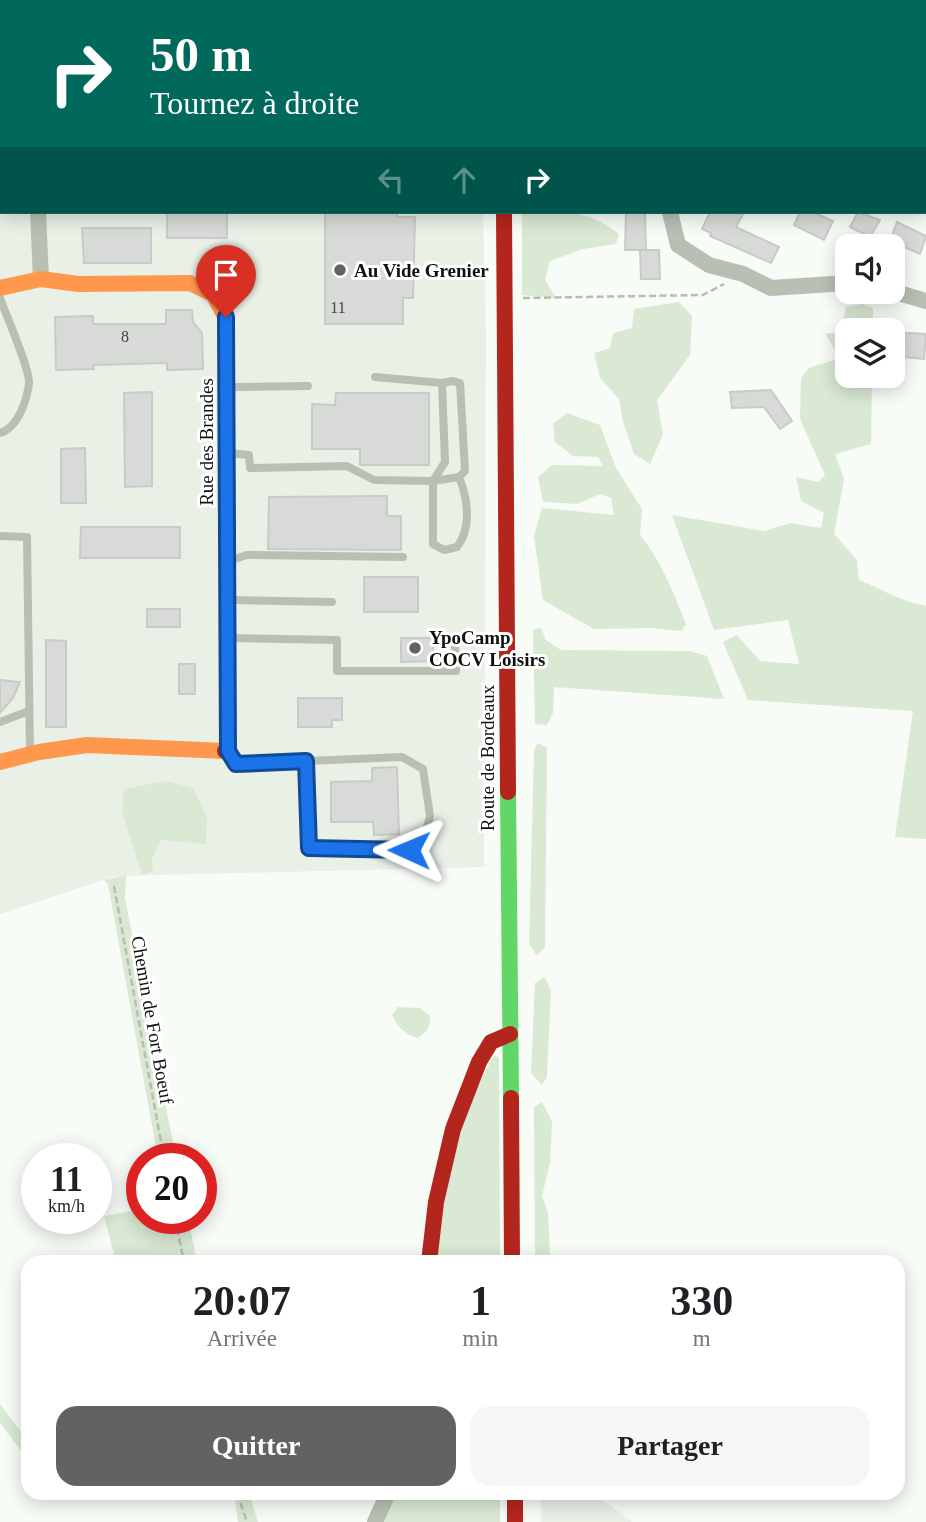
<!DOCTYPE html>
<html lang="fr">
<meta charset="utf-8">
<style>
:root{--surface:#fff;--page:#f6f6f6;--text:#202124;--muted:#757577;--accent:#616360}
body{margin:0;font-family:Georgia,serif;background:var(--page);color:var(--text);height:100vh;display:flex;flex-direction:column;font-size:26px;white-space:nowrap}
*{box-sizing:border-box;margin:0}
p{font-size:23px;color:var(--muted)}
.icon{flex:none;width:38px;height:38px;fill:none;stroke:currentColor;stroke-width:2;stroke-linecap:round;stroke-linejoin:round}
.map{position:relative;flex:1;overflow:hidden}
.details{position:absolute;left:21px;top:1255px;width:884px;height:245px;display:flex;flex-direction:column;background:var(--surface);border-radius:21px;box-shadow:0 4px 18px #0003}
.details>*{flex:none}
.guide{position:absolute;left:0px;top:0px;width:928px;height:214px;box-shadow:0 4px 18px #0003;background:#00695c;color:#fff;overflow:hidden}
.controls{position:absolute;left:835px;top:234px;display:grid;gap:14px}
.controls a{display:grid;place-items:center;width:70px;height:70px;border-radius:14px;background:var(--surface);box-shadow:0 4px 18px #0003;font-size:35px}
.speed{position:absolute;left:21px;top:1143px;display:flex;gap:14px;font-size:35px;font-weight:700;text-align:center}
.speed>*{display:grid;place-content:center;width:91px;height:91px;border-radius:50%;background:var(--surface);box-shadow:0 4px 18px #0003;line-height:1}
.speed small{font-size:18px;font-weight:400}
.speed .limit{border:10px solid #d22;background:#fff;color:#111}
.pin{position:absolute;display:grid;place-items:center;width:60px;height:60px;color:#fff;margin:-72px -30px;border-radius:50% 50% 50% 0;rotate:-45deg;box-shadow:0 0 7px #0007}
.pin .icon{rotate:45deg}
.me{position:absolute;width:77px;margin:-38px;rotate:271deg;stroke-linejoin:round;filter:drop-shadow(0 0 5px #0008)}
.turn{display:flex;align-items:center;gap:24px;height:147px;padding:0 35px;font-size:32px}
.turn .icon{width:91px;height:91px;stroke-width:2.5}
.turn b{display:block;font-size:49px;line-height:60px}
.lanes{display:flex;align-items:center;height:66px;padding:0 35px;background:#0003;justify-content:center;gap:35px;direction:ltr}
.lanes .off{opacity:.35}
.eta{display:flex;justify-content:space-evenly;align-items:center;height:119px;text-align:center}
.eta b{font-size:42px;font-weight:800;line-height:49px}
.primary-button{display:flex;gap:14px;margin-top:auto;padding:14px 35px}
.primary-button a{flex:1;height:80px;border-radius:21px;background:var(--accent);color:#fff;font-size:28px;font-weight:800;line-height:80px;text-align:center}
.primary-button a+a{background:var(--page);color:var(--text)}
.map>svg:first-child{display:block}
.built{fill:#e9f0e6}
.green{fill:#d9e9d3}
.building{fill:#d8dad7;stroke:#c8cbc7;stroke-width:2}
.lines{fill:none;stroke-linecap:round;stroke-linejoin:round}
.path{stroke:#b7bcb4;stroke-width:2.5;stroke-dasharray:7 3.5;stroke-linecap:butt}
.lane{stroke:#b7c0b3;stroke-width:8}
.street{stroke:#b7c0b3;stroke-width:16}
.fast{stroke:#63d668;stroke-width:16}
.slow{stroke:#ff974d;stroke-width:16}
.jam{stroke:#b3261e;stroke-width:16}
.route-casing{stroke:#114b97;stroke-width:18}
.route{stroke:#1a73e8;stroke-width:12}
.poi-dot{fill:#616360;stroke:#fff;stroke-width:2.5}
.labels{text-anchor:middle;stroke-width:6;stroke-linejoin:round;paint-order:stroke}
.number-label{font-size:16px;fill:#414341}
.poi-label{font-size:19px;font-weight:bold;fill:#0f110f;stroke:#fff;text-anchor:start}
.street-label{font-size:19px;fill:#0f110f;stroke:#fff}
</style>
<div class="map">
<svg width="926" height="1522" viewBox="0 0 926 1522">
<rect width="100%" height="100%" fill="#f8fcf7"/>
<path class="built" d="M 0,0 L 475,0 L 2,2 L 2,212 L 483,212 L 486,335 L 484,867 L 116,876 L 0,914 Z
M 541,1493 L 594,1493 L 632,1522 L 541,1522 Z"/>
<path class="green" d="M 522,212 C 562,212 586,208 619,234 L 616,244 L 583,249 L 550,261 L 545,280 L 556,298 L 522,295 Z
M 679,302 L 692,316 L 690,355 L 657,400 L 663,435 L 650,464 L 634,454 L 623,422 L 619,399 L 600,378 L 594,353 L 610,348 L 613,333 L 632,328 L 634,309 Z
M 863,304 L 873,308 L 873,331 L 847,331 L 847,376 L 872,376 L 871,444 L 835,454 L 844,479 L 834,534 L 857,560 L 859,580 C 882,589 902,602 926,606 L 926,839 L 895,837 L 913,711 L 748,700 L 723,642 L 737,635 L 760,661 L 799,664 L 788,620 L 714,630 L 672,515 L 764,531 L 791,523 L 821,528 L 824,513 L 801,501 L 796,477 L 818,482 L 825,475 L 800,419 L 801,378 L 809,368 L 840,358 L 825,334 L 840,332 L 846,307 Z
M 567,413 L 600,425 L 615,466 L 642,509 L 640,535 C 662,562 673,592 686,624 L 682,631 L 650,628 L 594,629 L 543,600 L 534,536 L 542,508 L 614,515 L 611,498 L 600,494 L 577,504 L 543,502 L 538,477 L 552,465 L 603,466 L 598,457 L 573,456 L 555,442 L 553,424 Z
M 541,628 L 546,640 L 561,650 L 690,651 L 707,656 L 724,699 L 554,687 L 553,713 L 547,725 L 535,724 L 533,630 Z
M 538,743 L 547,748 L 545,947 L 537,956 L 529,944 L 534,751 Z
M 166,781 L 193,788 L 207,817 L 206,844 L 161,840 L 152,858 L 153,871 L 142,875 L 122,812 L 124,789 Z
M 126,875 L 125,898 L 176,1158 L 158,1158 L 108,884 L 104,880 Z
M 544,977 L 551,990 L 547,1077 L 542,1085 L 531,1073 L 535,983 Z
M 398,1007 L 420,1008 L 430,1016 C 430,1028 427,1032 418,1038 C 404,1034 398,1027 392,1015 Z
M 494,1055 L 499,1058 L 500,1262 L 433,1262 L 455,1130 Z
M 542,1102 L 552,1121 L 550,1163 L 542,1196 L 548,1213 L 550,1256 L 547,1262 L 535,1262 L 534,1107 Z
M 142,1209 L 142,1218 L 188,1218 L 197,1262 L 116,1262 L 104,1216 Z
M 0,1404 L 28,1441 L 28,1460 L 0,1423 Z
M 234,1493 L 249,1493 L 258,1522 L 238,1522 Z
M 388,1493 L 500,1493 L 500,1522 L 375,1522 Z"/>
<path class="building" d="M 167,212 L 227,212 L 227,238 L 167,238 Z
M 325,212 L 397,212 L 397,217 L 415,217 L 413,298 L 403,298 L 403,324 L 325,324 Z
M 626,212 L 645,212 L 646,250 L 625,250 Z
M 710,212 L 744,212 L 736,227 L 779,247 L 771,263 L 710,236 L 711,233 L 702,229 Z
M 800,212 L 813,212 L 833,221 L 824,240 L 794,225 Z
M 858,212 L 880,220 L 870,237 L 850,227 Z
M 897,222 L 926,236 L 920,254 L 902,246 L 899,252 L 888,246 Z
M 82,228 L 151,228 L 151,263 L 84,263 Z
M 640,250 L 659,250 L 660,279 L 641,279 Z
M 166,310 L 192,310 L 193,322 L 202,333 L 203,369 L 167,370 L 167,363 L 93,365 L 94,369 L 56,370 L 55,317 L 93,316 L 93,324 L 166,324 Z
M 892,332 L 926,334 L 924,359 L 892,356 Z
M 771,390 L 792,421 L 780,429 L 764,407 L 732,408 L 730,392 Z
M 152,392 L 152,486 L 125,487 L 124,393 Z
M 336,393 L 429,393 L 429,465 L 360,465 L 360,449 L 312,449 L 312,404 L 335,405 Z
M 85,448 L 86,503 L 61,503 L 61,449 Z
M 387,496 L 387,516 L 401,516 L 401,550 L 268,549 L 269,497 Z
M 81,527 L 180,527 L 180,558 L 80,558 Z
M 364,577 L 418,577 L 418,612 L 364,612 Z
M 147,609 L 180,609 L 180,627 L 147,627 Z
M 401,638 L 433,638 L 433,661 L 401,662 Z
M 46,640 L 66,641 L 66,727 L 46,727 Z
M 179,664 L 195,664 L 195,694 L 179,694 Z
M 0,680 L 20,682 L 13,698 L 0,713 Z
M 298,698 L 342,698 L 342,720 L 332,720 L 332,727 L 298,727 Z
M 397,767 L 399,834 L 374,835 L 373,822 L 331,822 L 331,782 L 372,781 L 372,768 Z"/>
<g class="lines">
<path class="path" d="M 523,298 L 703,295 L 724,284
M 114,886 L 164,1158
M 175,1218 L 184,1262
M 237,1493 L 247,1522"/>
<path class="lane" d="M 0,298 C 6,315 30,369 29,383 C 27,400 18,428 0,433
M 442,383 L 453,381 L 460,383 L 465,471 L 459,477 L 433,481 L 433,544 L 444,550 L 457,547 C 472,528 468,499 459,477
M 229,387 L 308,386
M 227,453 L 249,455 L 250,468 L 347,466 L 374,480 L 433,481 L 445,462 L 442,383 L 375,377
M 0,536 L 27,537 L 30,752
M 228,561 L 247,555 L 403,557
M 228,600 L 332,602
M 228,638 L 337,640 L 337,671 L 456,671 L 455,644
M 0,722 L 29,711
M 228,751 L 236,764 L 402,757 L 423,769 L 430,816 L 425,834 L 409,850 L 309,848 L 306,761"/>
<path class="street" d="M 38,0 L 38,2
M 818,0 L 833,0
M 675,2 L 675,0
M 38,212 L 41,279
M 670,212 L 678,245 L 709,265 L 743,274 L 771,288 L 847,283
M 892,291 L 926,301
M 375,1522 L 388,1493"/>
<path class="fast" d="M 508,792 L 511,1098"/>
<path class="slow" d="M 0,288 L 41,279 L 78,284 L 190,283 L 213,294 L 226,318 L 227,475
M 0,762 L 39,752 L 87,745 L 225,751"/>
<path class="jam" d="M 500,0 L 500,2
M 504,212 L 508,792
M 225,751 L 228,751 L 227,475
M 511,1098 L 512,1262
M 429,1262 L 436,1202 L 453,1129 L 479,1062 L 491,1042 L 510,1034
M 515,1493 L 515,1522"/>
</g>
<g class="lines">
<g class="route-casing">
<path id="route" d="M 226,317 L 228,751 L 236,764 L 306,761 L 309,848 L 409,850"/>
</g>
<use href="#route" class="route"/>
</g>
<g class="poi-dot">
<circle cx="340" cy="270" r="7"/>
<circle cx="415" cy="648" r="7"/>
</g>
<g class="labels">
<g class="number-label">
<text x="338" y="313">11</text>
<text x="125" y="342">8</text>
</g>
<g class="poi-label">
<text x="354" y="277">Au Vide Grenier</text>
<text x="429" y="644">YpoCamp<tspan x="429" dy="22">COCV Loisirs</tspan></text>
</g>
<g class="street-label">
<text transform="translate(206 442) rotate(-90)" y="7">Rue des Brandes</text>
<text transform="translate(487 758) rotate(-90)" y="7">Route de Bordeaux</text>
<text transform="translate(153 1020) rotate(80)" y="7">Chemin de Fort Boeuf</text>
</g>
</g>
</svg>
<div class="controls">
<a><svg class="icon" aria-label="sound" viewBox="0 0 24 24"><path d="M4 9h4l5-4v14l-5-4H4zM17 9q2 3 0 6"/></svg></a>
<a><svg class="icon" aria-label="layers" viewBox="0 0 24 24"><path d="M12 4l9 5-9 5-9-5zM3 14l9 5 9-5"/></svg></a>
</div>
<div class="speed"><div>11<small>km/h</small></div><div class="limit">20</div></div>
<div class="pin" style="left:226px;top:317px;background:#d93025"><svg class="icon" aria-label="arrive" viewBox="0 0 24 24"><path d="M6 21V4h12l-3 4 3 4H6"/></svg></div>
<svg class="me" style="left:409px;top:850px" viewBox="-20 -20 40 40"><path d="M0-17L14 15 0 8-14 15z" fill="#1a73e8" stroke="#fff" stroke-width="4"/></svg>
<div class="guide">
<div class="turn"><svg class="icon" aria-label="right" viewBox="0 0 24 24"><path d="M7 20v-9h11M14 6l5 5-5 5"/></svg><div><b>50 m</b>Tournez à droite</div></div>
<div class="lanes"><svg class="icon off" aria-label="left" viewBox="0 0 24 24"><path d="M17 20v-9H6M10 6l-5 5 5 5"/></svg><svg class="icon off" aria-label="ahead" viewBox="0 0 24 24"><path d="M12 20V5M6 11l6-6 6 6"/></svg><svg class="icon" aria-label="right" viewBox="0 0 24 24"><path d="M7 20v-9h11M14 6l5 5-5 5"/></svg></div>
</div>
<section class="details">
<div class="eta">
<div><b>20:07</b><p>Arrivée</p></div>
<div><b>1</b><p>min</p></div>
<div><b>330</b><p>m</p></div>
</div>
<div class="primary-button"><a>Quitter</a><a>Partager</a></div>
</section>
</div>
